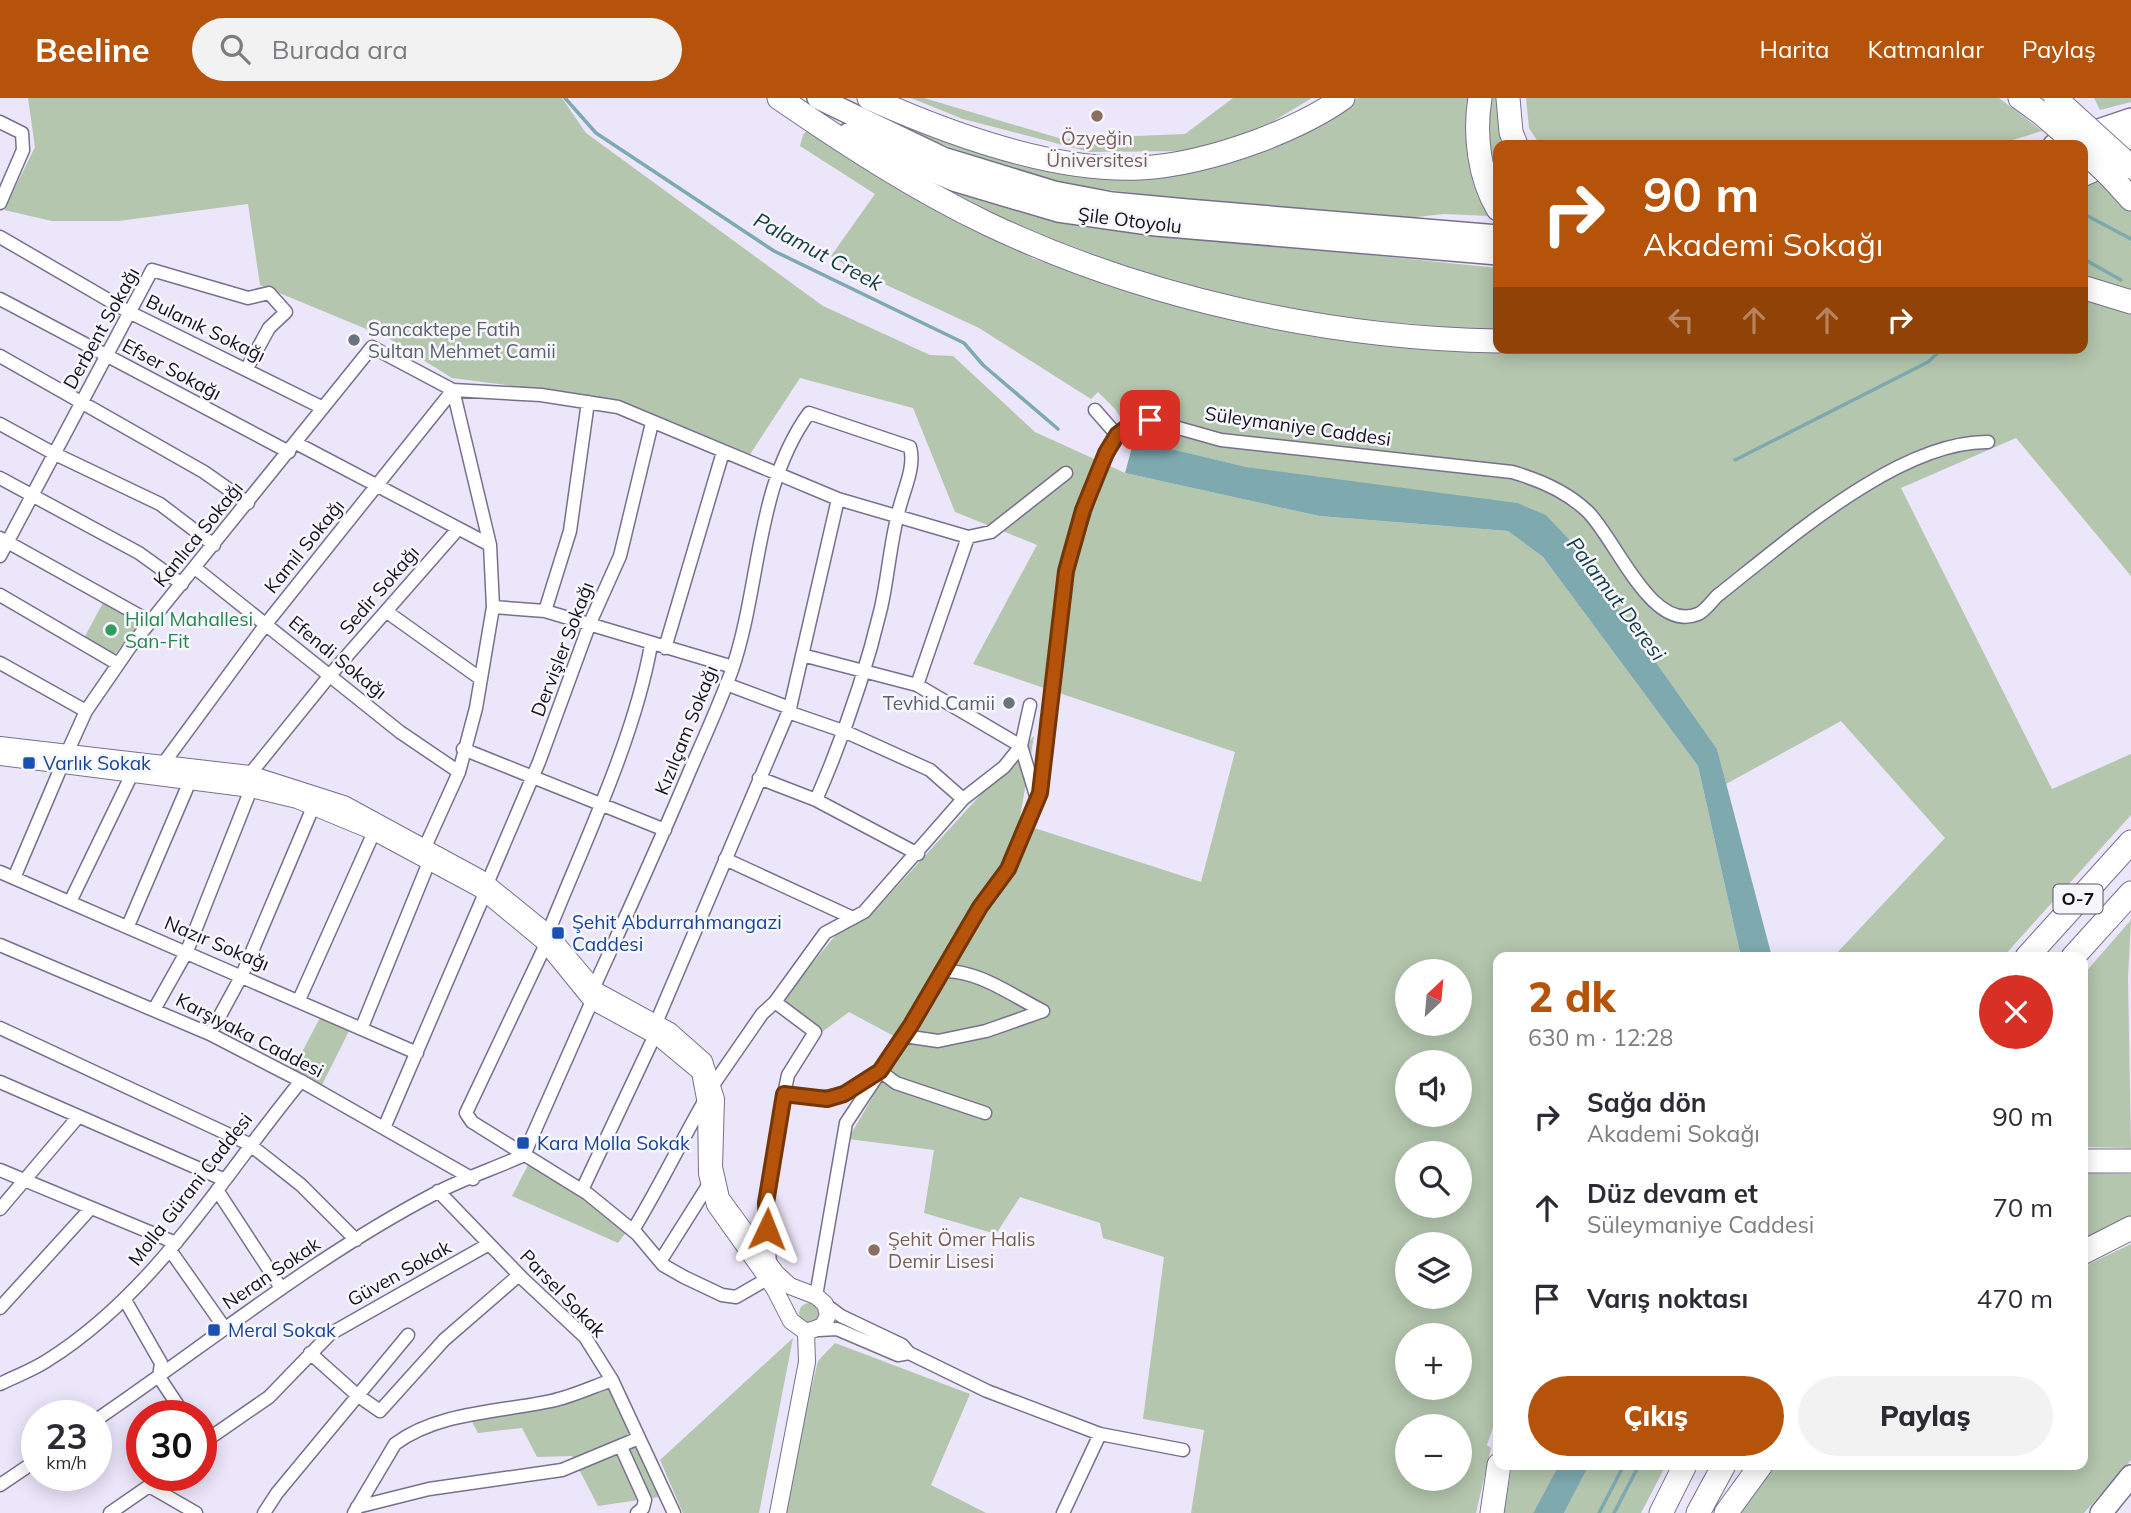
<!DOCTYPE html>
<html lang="tr">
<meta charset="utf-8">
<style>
:root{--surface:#fff;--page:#f2f2f3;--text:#2b2b33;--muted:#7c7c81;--accent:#b45309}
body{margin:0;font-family:Mulish,sans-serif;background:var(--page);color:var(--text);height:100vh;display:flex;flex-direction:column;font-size:26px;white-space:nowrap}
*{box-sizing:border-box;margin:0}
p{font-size:23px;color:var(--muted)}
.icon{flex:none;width:38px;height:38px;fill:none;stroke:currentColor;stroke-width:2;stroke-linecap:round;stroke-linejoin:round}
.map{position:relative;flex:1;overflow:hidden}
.panel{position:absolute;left:1493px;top:854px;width:595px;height:518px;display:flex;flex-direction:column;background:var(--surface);border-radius:14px;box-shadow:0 4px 18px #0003}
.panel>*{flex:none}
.top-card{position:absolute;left:1493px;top:42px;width:595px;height:214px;border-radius:14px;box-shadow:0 4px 18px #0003;background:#b45309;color:#fff;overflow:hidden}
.needle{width:46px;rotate:26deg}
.controls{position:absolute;left:1395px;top:861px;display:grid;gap:14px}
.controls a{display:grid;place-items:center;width:77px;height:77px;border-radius:50%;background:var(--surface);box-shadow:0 4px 18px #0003;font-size:35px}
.speed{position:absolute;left:21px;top:1302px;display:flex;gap:14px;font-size:35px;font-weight:700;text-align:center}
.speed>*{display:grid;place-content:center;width:91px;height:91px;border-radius:50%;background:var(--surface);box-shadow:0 4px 18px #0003;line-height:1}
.speed small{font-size:18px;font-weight:400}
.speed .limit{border:10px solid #d22;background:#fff;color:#111}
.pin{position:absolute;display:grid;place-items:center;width:60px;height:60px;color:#fff;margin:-30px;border-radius:14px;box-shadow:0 4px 10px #0006}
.me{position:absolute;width:77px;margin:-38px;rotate:2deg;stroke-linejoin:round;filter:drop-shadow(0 0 5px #0008)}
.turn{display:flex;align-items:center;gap:24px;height:147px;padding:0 35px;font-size:32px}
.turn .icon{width:91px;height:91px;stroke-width:2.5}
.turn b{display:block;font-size:49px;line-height:60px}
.lanes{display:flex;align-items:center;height:66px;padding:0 35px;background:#0003;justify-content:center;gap:35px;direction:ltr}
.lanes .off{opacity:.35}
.round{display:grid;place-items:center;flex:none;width:74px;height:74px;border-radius:37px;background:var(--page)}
.headline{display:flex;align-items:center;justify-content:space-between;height:119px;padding:0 35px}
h1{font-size:42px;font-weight:800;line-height:52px;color:var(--accent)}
.button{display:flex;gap:14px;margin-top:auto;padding:14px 35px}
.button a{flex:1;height:80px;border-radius:42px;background:var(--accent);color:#fff;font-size:28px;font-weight:800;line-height:80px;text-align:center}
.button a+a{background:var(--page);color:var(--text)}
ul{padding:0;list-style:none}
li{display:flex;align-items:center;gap:21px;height:91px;padding:0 35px}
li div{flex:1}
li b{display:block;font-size:26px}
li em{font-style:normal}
header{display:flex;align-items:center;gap:42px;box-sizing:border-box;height:98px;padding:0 35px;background:var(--accent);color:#fff}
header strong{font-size:33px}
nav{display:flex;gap:38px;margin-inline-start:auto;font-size:24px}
.search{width:490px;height:63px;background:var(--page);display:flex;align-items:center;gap:18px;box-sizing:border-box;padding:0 24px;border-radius:38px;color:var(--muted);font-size:26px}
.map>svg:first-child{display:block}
.green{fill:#b4c6ae;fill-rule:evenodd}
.water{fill:#7eaaaf}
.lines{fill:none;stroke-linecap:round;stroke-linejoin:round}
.stream{stroke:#7eaaaf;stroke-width:3.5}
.minor-casing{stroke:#77708d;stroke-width:15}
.tertiary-casing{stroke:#77708d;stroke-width:18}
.trunk-casing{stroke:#77708d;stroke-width:24}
.motorway-casing{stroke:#77708d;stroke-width:25}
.minor{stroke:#fff;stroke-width:12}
.tertiary{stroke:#fff;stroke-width:16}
.trunk{stroke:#fff;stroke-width:21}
.motorway{stroke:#fff;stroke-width:23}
.motorway-bridge-casing{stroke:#77708d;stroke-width:25;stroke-linecap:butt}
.motorway-bridge{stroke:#fff;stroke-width:23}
.route-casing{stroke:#753606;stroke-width:18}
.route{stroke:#b45309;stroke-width:12}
.education-dot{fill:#8d6e63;stroke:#f7f6fc;stroke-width:2.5}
.worship-dot{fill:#6b7280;stroke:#f7f6fc;stroke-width:2.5}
.leisure-dot{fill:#2e9e5b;stroke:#f7f6fc;stroke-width:2.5}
.transit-dot{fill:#1a4fb4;stroke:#f7f6fc;stroke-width:2.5}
.labels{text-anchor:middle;stroke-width:5;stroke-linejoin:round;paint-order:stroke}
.shield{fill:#f7f6fc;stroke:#58565f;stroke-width:2}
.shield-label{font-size:18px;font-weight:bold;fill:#14111c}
.education-label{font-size:19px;fill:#785e54;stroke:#f7f6fc}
.street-label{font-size:19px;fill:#14111c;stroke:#f7f6fc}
.worship-label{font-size:19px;fill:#5b616d;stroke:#f7f6fc;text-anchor:start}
.leisure-label{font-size:19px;fill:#27864d;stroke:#f7f6fc;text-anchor:start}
.transit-label{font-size:19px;fill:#164399;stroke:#f7f6fc;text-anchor:start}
.water-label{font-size:21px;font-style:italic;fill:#113c40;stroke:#f7f6fc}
</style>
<header>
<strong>Beeline</strong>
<div class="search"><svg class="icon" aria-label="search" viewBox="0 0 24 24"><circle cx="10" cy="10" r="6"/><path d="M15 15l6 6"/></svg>Burada ara</div>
<nav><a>Harita</a><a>Katmanlar</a><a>Paylaş</a></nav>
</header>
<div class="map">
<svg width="2131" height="1415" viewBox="0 0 2131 1415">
<rect width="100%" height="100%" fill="#ebe6fa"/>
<path class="green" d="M 28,0 L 562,0 L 586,35 L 823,208 L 930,257 L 953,258 L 1035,334 L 1125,375 L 1319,418 L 1508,433 L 1543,459 L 1698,668 L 1741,859 L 1498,859 L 1498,1315 L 1487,1347 L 1491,1350 L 1476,1415 L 1191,1415 L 1204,1332 L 1143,1321 L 1164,1159 L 1103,1140 L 1100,1125 L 1020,1099 L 996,1136 L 924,1115 L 934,1052 L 848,1041 L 905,944 L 849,914 L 822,934 L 782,902 L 840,832 L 871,817 L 1034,638 L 1019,725 L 1201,784 L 1235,654 L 973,566 L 1037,447 L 955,414 L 913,310 L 800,280 L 749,358 L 612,301 L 452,280 L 388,240 L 260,187 L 248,106 L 118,123 L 52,123 L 4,112 L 35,49 ZM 1407,873 L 1460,873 L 1460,926 L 1407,926 ZM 1407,964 L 1460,964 L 1460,1017 L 1407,1017 ZM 1407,1055 L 1460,1055 L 1460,1108 L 1407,1108 ZM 1407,1146 L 1460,1146 L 1460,1199 L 1407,1199 ZM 1407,1237 L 1460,1237 L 1460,1290 L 1407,1290 ZM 1407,1328 L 1460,1328 L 1460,1381 L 1407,1381 Z
M 911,0 L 924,0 L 1062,41 L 1185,36 L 1233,0 L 1312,0 L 1260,31 L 1188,53 L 1090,54 L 963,21 Z
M 1358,0 L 1469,0 L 1468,55 L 1489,118 L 1444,116 L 1407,120 L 1156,98 L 1055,85 L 898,31 L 846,2 L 902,22 L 1106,77 L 1330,18 Z
M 1490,0 L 1496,0 L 1503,47 L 1498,47 L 1498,88 L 1486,32 Z
M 1526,0 L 1999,0 L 2042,33 L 1996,47 L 1540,47 L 1529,30 Z
M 2094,0 L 2131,0 L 2131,4 L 2100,12 Z
M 810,28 L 904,87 L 1034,161 L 1176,204 L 1475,250 L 1614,254 L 1644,250 L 2082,250 L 2083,199 L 2131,217 L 2131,478 L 2016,340 L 1901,390 L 2052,691 L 2131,656 L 2131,717 L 2003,859 L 1833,859 L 1945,740 L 1841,623 L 1726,686 L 1717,651 L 1570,442 L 1546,417 L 1245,369 L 1134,342 L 1116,312 L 1098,294 L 1091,301 L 979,230 L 852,171 L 831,158 L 875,96 L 800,48 L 803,37 Z
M 915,75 L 970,98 L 1029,115 L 1104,130 L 1498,170 L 1498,234 L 1320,217 L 1180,186 L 1066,149 L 1005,123 Z
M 2096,80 L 2109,88 L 2131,114 L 2131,194 L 2083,180 L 2082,87 Z
M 104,503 L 141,524 L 115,556 L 84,540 Z
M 2131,822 L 2128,879 L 2131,1050 L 2083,1049 L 2083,877 Z
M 321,918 L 350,931 L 322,987 L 293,971 Z
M 528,1067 L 633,1125 L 618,1145 L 512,1098 Z
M 2082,1075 L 2131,1076 L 2131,1120 L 2082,1144 Z
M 2131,1146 L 2131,1362 L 2084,1415 L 1737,1415 L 1774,1367 L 2082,1367 L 2083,1169 Z
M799 1215a10 10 0 1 1 20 0a10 10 0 1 1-20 0Z
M 793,1240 L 759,1415 L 683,1415 L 660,1362 Z
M 835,1245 L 970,1296 L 931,1387 L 986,1415 L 781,1415 L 818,1263 Z
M 608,1289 L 659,1399 L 598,1408 L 572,1358 L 537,1359 L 522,1330 L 478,1335 L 471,1322 Z
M 1512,1367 L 1559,1367 L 1533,1415 L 1504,1415 Z
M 1589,1367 L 1666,1367 L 1641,1415 L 1564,1415 Z"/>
<path class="water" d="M 1134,342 L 1246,369 L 1517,405 L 1546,417 L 1570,442 L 1717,651 L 1772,859 L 1741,859 L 1698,668 L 1543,459 L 1508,433 L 1319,418 L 1125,375 Z
M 1559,1367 L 1589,1367 L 1564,1415 L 1533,1415 Z"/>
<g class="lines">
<path class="stream" d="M 565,0 L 596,35 L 774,153 L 964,245 L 983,267 L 1058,331
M 2082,115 L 2131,141
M 2082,160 L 2121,182
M 1735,362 L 1928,264 L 1943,250
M 1599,1415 L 1624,1367
M 1614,1415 L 1639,1367"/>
<g class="minor-casing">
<path id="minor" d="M 0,24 L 22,35 L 23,52 L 0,105
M 0,139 L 129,214 L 323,310
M 0,201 L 289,354
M 0,258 L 204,374 L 248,405
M 1095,312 L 1117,337
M 0,326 L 53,355 L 160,406 L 214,447
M 296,345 L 490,447
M 0,380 L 139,455 L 182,486
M 0,440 L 151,524
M 0,458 L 152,172 L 248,200 L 269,195 L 286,214 L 269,230 L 246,272
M 195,470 L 400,634 L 459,674
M 0,497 L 118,566
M 493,509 L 545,513 L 733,569
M 545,513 L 570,433 L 588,304
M 387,514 L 481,581
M 665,550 L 723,354
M 802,557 L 917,587 L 1021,648
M 0,565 L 86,613
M 726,586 L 790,610
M 917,587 L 968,439
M 788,614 L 846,634 L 930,672 L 963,701
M 1021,648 L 1037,701
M 463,651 L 665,732
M 67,655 L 86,613 L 130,549 L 372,249 L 453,292 L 490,447 L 493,509 L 476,610 L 459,674 L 425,749
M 163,666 L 266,526 L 453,292 L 541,297 L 618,309 L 838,401 L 968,439 L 991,434 L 1066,375
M 250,676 L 331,576 L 458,431
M 759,680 L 816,702 L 918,756
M 725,761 L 853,820
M 0,774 L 417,955
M 14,780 L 62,667
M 487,786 L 539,664 L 590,525 L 620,458 L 652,325
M 70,804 L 132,676
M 128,828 L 190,683
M 548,835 C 584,745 634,642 651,547
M 546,846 L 466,1015 L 472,1024 L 588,1096 L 637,1136 L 663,1167 L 684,1179 L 722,1197 L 736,1199 L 767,1181
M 0,847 L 210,936 L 301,983 L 473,1081
M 941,873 C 977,871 1011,897 1043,913
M 594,889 C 627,816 660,744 691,670 C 705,638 720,605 732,572 C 761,487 755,390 809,315 L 910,349 C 916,370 902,395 898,416 C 890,447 888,479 881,510 C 865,577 843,640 816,702
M 299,902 L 374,734
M 155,910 L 187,853 L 251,691
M 656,925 L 790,610 L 838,401
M 362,929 L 429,764
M 0,930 L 249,1046 L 301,1087 L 356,1142
M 210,936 L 242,877 L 314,707
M 904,938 L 938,943 L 986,933 L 1043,913
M 0,984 L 225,1082
M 713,987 L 762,916 L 775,904 L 825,835 L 864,814 L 963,701 L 1004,669 L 1021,648 L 1030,607
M 784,996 C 827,1004 844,1000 880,973 L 896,985 L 985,1015
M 384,1030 L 485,795
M 524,1057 L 592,903
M 0,1072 L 176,1145
M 217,1092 L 281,1190
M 582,1092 L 655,937
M 438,1093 L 524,1182 L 585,1239 L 612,1282 L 674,1415
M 0,1111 L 78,1019
M 633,1132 C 659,1090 680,1045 705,1002
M 170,1152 L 224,1229
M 661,1162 L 709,1086
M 770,1167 L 766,1105 L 784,996 L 788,977 L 815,934 L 775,904
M 816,1198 L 846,1025 L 911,927 L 980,809 L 1008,771 L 1040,695 L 1066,473 L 1095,380 L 1117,337 L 1130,327 L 1150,322 L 1221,342 L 1512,374 C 1540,382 1566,393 1587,413 C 1615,439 1651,536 1698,516 C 1705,513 1712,503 1717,498 C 1786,444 1898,343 1988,344
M 125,1202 L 161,1265 L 159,1279 L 185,1318
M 825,1206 L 841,1218 L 902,1247 L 909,1255 L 987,1293 L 1100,1336 L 1183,1352
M 0,1210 L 91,1110
M 818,1232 L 837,1231 L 898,1257 L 909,1255
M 310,1255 L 357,1297 L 380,1313 L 444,1242 L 519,1177
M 0,1286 C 16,1278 33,1272 48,1262 C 156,1194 222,1079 301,983
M 96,1322 C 209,1245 315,1158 436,1095 C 462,1081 496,1070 524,1057
M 201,1346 L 269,1299 L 330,1236 L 489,1146
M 621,1349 L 645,1402 L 643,1410 L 637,1415
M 0,1387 L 37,1362
M 151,1389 L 196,1415
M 357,1409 L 429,1391 L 562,1372 L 639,1340
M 110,1415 L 165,1377
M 264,1415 L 277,1395 L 408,1237
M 354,1415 L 395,1346 C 438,1314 500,1314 551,1303 C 571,1299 592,1289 612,1282
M 1063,1415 L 1100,1336"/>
</g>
<g class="tertiary-casing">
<path id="tertiary" d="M 0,647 L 250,676 L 344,706 L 480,780 L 548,835 L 597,893 L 670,933 L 704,963 L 716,1001 L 714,1069 L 721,1100 L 776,1175 L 790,1188 L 816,1198 L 825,1206 L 828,1217 L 823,1228 L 806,1234 L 791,1223 L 774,1190 L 715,1107 L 707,1076 L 706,1006 L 700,974 L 658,939 L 592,903 L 544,844 L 480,791 L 374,734 L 297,702 L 251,691 L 0,659
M 778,1415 L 807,1264 L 806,1234"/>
</g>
<g class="trunk-casing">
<path id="trunk" d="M 818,0 L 943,60 L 1054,94 L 1112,105 L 1187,112 L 1498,138
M 848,36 L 953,82 L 1058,113 L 1156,127 L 1498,156
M 2054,47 L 2131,21
M 2094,52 L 2131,40
M 2101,1415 L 2131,1378"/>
</g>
<g class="motorway-casing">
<path id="motorway" d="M 779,0 C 846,46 915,91 988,126 C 1144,200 1326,240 1498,243
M 869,0 C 947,35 1053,74 1140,70 C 1180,68 1220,57 1258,43 C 1287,32 1318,18 1343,0
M 1480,0 C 1474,36 1479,79 1498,111
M 1508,0 L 1511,34 L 1516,47
M 2020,0 L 2041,15
M 2082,77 L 2118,61
M 2112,80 L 2131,101
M 2082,189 L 2131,204
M 2027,859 L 2131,744
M 2073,859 L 2131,795
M 2082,1063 L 2131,1063
M 2082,1155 L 2131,1130
M 1492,1415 L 1499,1367
M 1661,1415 L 1685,1367
M 1698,1415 L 1724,1367
M 1726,1415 L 1761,1367"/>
</g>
<use href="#minor" class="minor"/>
<use href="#tertiary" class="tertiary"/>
<use href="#trunk" class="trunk"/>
<use href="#motorway" class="motorway"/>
<g class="motorway-bridge-casing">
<path id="motorway-bridge" d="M 2056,1 L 2131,69
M 2041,15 L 2078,47
M 2082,51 L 2112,80"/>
</g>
<use href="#motorway-bridge" class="motorway-bridge"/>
</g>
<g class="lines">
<g class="route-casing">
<path id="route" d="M 767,1131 L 766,1105 L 784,996 L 827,1001 L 844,996 L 880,973 L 911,927 L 980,809 L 1008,771 L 1040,695 L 1066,473 L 1083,412 L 1106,355 L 1117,337 L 1130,327 L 1150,322"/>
</g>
<use href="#route" class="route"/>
</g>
<g class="education-dot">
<circle cx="1097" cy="18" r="7"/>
<circle cx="874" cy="1152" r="7"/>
</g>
<g class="worship-dot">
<circle cx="354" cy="242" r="7"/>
<circle cx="1009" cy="605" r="7"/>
</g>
<circle class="leisure-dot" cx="111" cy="532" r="7"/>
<g class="transit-dot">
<rect x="22" y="658" width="14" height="14" rx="3.5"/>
<rect x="551" y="828" width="14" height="14" rx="3.5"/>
<rect x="516" y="1038" width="14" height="14" rx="3.5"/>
<rect x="207" y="1225" width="14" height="14" rx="3.5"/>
</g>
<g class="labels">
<rect class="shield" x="2053.5" y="786.5" width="49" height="29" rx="5"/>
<g class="shield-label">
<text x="2078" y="807">O-7</text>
</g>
<g class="education-label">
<text x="1097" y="47">Özyeğin<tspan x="1097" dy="22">Üniversitesi</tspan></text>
<text x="888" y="1148" text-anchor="start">Şehit Ömer Halis<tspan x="888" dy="22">Demir Lisesi</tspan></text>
</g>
<g class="street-label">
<text transform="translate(1130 122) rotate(7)" y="7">Şile Otoyolu</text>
<text transform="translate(101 230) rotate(-61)" y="7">Derbent Sokağı</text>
<text transform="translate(206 230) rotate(26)" y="7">Bulanık Sokağı</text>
<text transform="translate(172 271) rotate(28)" y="7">Efser Sokağı</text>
<text transform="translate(1298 328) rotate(8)" y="7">Süleymaniye Caddesi</text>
<text transform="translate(198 436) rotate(-51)" y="7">Kanlıca Sokağı</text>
<text transform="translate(304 448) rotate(-51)" y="7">Kamil Sokağı</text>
<text transform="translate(379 492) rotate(-49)" y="7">Sedir Sokağı</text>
<text transform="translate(562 551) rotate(-69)" y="7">Dervişler Sokağı</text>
<text transform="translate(338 559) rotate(39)" y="7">Efendi Sokağı</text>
<text transform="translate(686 632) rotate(-68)" y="7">Kızılçam Sokağı</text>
<text transform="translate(217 845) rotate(23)" y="7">Nazır Sokağı</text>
<text transform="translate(250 937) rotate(27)" y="7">Karşıyaka Caddesi</text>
<text transform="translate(190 1091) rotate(-52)" y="7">Molla Gürani Caddesi</text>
<text transform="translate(271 1175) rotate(-34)" y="7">Neran Sokak</text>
<text transform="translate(399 1175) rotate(-29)" y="7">Güven Sokak</text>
<text transform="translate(563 1195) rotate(46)" y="7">Parsel Sokak</text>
</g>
<g class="worship-label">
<text x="368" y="238">Sancaktepe Fatih<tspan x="368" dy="22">Sultan Mehmet Camii</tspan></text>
<text x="995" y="612" text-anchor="end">Tevhid Camii</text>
</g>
<g class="leisure-label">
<text x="125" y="528">Hilal Mahallesi<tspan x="125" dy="22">San-Fit</tspan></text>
</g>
<g class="transit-label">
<text x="43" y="672">Varlık Sokak</text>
<text x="572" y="831">Şehit Abdurrahmangazi<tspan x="572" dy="22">Caddesi</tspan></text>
<text x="537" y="1052">Kara Molla Sokak</text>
<text x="228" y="1239">Meral Sokak</text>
</g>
<g class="water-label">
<text transform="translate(818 154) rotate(28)" y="7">Palamut Creek</text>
<text transform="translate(1616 501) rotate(53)" y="7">Palamut Deresi</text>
</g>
</g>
</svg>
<div class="controls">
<a><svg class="needle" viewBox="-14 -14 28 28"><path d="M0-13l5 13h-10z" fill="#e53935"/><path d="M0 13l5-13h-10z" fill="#7c7c81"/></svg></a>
<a><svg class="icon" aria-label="sound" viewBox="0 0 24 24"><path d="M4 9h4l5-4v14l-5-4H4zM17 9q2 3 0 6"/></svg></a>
<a><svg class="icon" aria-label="search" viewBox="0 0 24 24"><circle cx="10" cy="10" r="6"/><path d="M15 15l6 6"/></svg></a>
<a><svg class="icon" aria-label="layers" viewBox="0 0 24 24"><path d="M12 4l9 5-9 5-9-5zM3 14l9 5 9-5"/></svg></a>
<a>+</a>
<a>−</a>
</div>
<div class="speed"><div>23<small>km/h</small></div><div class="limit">30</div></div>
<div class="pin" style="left:1150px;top:322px;background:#d93025"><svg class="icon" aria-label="arrive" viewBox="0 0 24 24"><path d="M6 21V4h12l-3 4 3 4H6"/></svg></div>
<svg class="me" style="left:767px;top:1131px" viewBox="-20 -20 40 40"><path d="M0-17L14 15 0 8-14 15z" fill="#b45309" stroke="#fff" stroke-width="4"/></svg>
<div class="top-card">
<div class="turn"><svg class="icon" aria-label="right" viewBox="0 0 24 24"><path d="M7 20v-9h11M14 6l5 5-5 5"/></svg><div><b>90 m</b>Akademi Sokağı</div></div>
<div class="lanes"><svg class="icon off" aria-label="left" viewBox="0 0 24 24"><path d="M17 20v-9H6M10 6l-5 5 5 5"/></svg><svg class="icon off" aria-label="ahead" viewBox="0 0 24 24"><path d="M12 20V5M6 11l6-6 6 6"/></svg><svg class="icon off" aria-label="ahead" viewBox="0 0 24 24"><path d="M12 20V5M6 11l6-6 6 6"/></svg><svg class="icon" aria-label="right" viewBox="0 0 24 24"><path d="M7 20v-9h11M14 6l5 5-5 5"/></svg></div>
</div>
<section class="panel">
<div class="headline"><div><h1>2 dk</h1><p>630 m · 12:28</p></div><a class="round" style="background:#d93025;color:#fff"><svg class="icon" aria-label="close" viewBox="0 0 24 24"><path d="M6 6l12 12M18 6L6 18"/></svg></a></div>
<ul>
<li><svg class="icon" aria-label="right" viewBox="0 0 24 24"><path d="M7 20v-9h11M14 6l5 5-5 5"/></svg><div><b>Sağa dön</b><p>Akademi Sokağı</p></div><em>90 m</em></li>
<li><svg class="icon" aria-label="ahead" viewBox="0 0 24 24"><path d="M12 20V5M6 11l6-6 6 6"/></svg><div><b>Düz devam et</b><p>Süleymaniye Caddesi</p></div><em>70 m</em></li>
<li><svg class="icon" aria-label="arrive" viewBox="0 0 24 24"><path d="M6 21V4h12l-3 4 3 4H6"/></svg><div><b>Varış noktası</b></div><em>470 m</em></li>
</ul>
<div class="button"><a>Çıkış</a><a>Paylaş</a></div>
</section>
</div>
